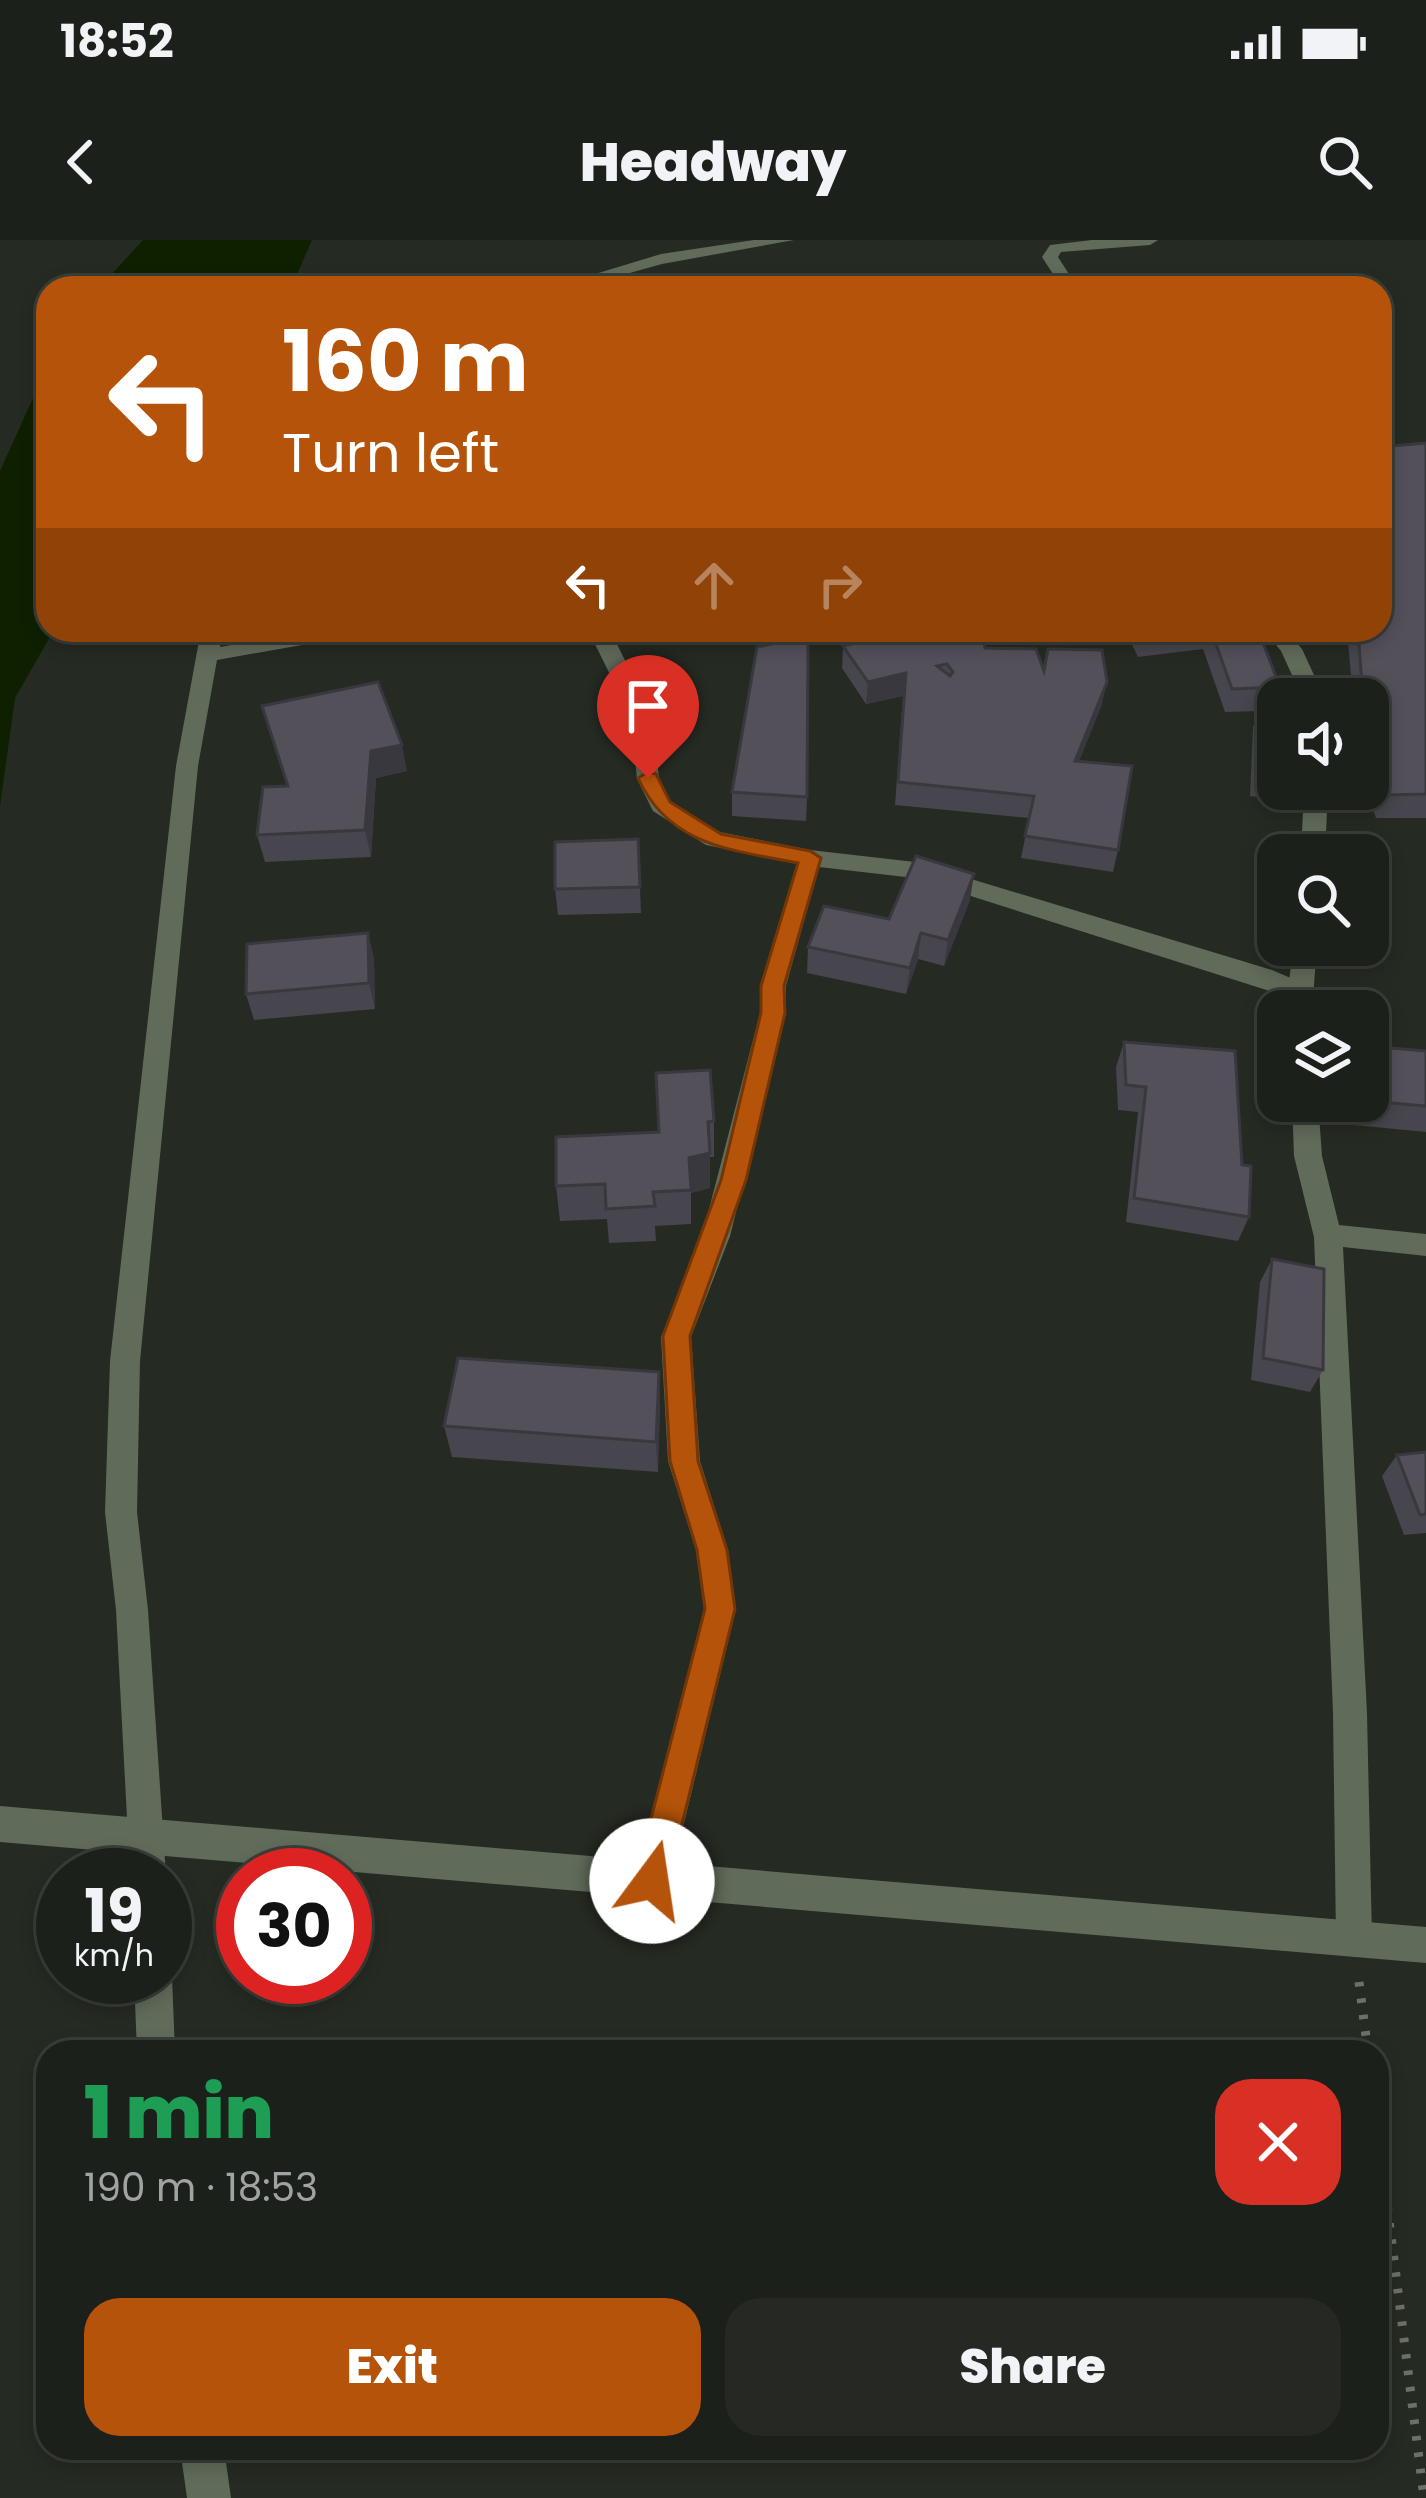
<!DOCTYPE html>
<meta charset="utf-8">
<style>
:root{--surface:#1c201a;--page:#252823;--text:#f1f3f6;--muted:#a0a3a2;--line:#3a3e39;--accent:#b45309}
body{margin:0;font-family:Poppins,sans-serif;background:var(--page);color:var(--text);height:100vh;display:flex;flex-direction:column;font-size:45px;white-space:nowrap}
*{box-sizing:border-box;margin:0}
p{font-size:39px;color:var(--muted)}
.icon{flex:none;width:66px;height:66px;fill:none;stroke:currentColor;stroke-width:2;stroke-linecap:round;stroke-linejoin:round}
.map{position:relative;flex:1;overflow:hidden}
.details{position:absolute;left:36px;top:1800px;width:1353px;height:420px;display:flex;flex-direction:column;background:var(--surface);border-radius:36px;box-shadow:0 6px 18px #0003,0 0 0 3px var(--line)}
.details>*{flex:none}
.top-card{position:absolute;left:36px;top:36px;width:1356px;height:366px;border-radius:36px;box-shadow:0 6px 18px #0003,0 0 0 3px var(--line);background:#b45309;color:#fff;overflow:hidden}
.tools{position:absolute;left:1257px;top:438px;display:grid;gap:24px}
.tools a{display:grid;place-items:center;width:132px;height:132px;border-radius:24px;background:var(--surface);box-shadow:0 6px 18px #0003,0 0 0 3px var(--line);font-size:60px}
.speed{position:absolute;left:36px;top:1608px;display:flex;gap:24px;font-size:60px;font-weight:700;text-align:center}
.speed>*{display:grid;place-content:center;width:156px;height:156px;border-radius:50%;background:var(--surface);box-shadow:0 6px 18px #0003,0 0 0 3px var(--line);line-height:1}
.speed small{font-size:30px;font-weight:400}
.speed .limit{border:18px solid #d22;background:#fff;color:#111}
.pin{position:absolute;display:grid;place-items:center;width:102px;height:102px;color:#fff;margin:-123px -51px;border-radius:50% 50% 50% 0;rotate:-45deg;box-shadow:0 0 12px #0007}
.pin .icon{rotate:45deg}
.me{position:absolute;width:132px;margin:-66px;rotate:14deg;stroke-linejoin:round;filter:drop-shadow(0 0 9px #0008)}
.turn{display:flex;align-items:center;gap:42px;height:252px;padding:0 48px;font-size:54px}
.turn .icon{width:156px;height:156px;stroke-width:2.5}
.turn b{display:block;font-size:84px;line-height:102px}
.lanes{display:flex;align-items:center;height:114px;padding:0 48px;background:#0003;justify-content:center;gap:60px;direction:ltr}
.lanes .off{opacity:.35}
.round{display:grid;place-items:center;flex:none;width:126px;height:126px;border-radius:36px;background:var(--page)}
.headline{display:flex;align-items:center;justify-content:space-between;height:204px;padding:0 48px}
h1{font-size:72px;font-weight:800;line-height:90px;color:#1e9e55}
.primary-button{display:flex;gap:24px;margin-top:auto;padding:24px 48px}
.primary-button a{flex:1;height:138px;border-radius:36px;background:var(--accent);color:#fff;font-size:48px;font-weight:800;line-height:138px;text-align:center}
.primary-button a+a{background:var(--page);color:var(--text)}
.status{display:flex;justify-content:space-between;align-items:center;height:84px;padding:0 60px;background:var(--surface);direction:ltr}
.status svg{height:33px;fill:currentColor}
header{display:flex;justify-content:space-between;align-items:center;height:156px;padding:0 48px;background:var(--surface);font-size:54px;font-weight:800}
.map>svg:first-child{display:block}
.water{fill:#0f2000}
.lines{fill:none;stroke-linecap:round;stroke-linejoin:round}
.path{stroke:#6c7069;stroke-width:9;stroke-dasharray:4.5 12;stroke-linecap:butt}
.service{fill:#616b5a;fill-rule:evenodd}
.minor{fill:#616b5a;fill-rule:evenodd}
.tertiary{fill:#616b5a;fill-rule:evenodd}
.wall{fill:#47454d}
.shaded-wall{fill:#3a383f}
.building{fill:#53505a;stroke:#3a383f;stroke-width:3;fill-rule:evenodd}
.route{fill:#b45309;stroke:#753606;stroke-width:3}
</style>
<div class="status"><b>18:52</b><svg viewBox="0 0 49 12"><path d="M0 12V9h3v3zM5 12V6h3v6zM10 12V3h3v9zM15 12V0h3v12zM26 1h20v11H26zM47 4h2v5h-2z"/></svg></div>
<header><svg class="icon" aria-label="back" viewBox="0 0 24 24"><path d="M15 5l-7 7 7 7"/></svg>Headway<svg class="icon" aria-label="search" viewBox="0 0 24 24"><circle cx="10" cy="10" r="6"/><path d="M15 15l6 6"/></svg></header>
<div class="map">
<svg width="1426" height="2258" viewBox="0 0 1426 2258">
<rect width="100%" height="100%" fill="#252a22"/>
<path class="water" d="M 143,0 L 312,0 L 291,48 L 99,48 Z
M 48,125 L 48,390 L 54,390 L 15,458 L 0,566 L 0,231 Z"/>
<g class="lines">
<path class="path" d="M 1359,1742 L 1368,1812
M 1377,1885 L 1424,2258"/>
<path class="service" d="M 588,390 L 610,390 L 653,477 L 659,539 L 671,562 L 693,580 L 720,592 L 810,610 L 915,622 L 1272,730 L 1307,745 L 1311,751 L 1298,760 L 914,638 L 819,627 L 786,746 L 786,773 L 730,996 L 726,1004 L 706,1004 L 702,996 L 760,773 L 760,746 L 797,623 L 706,605 L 653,571 L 637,539 L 631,477 Z"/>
<path class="minor" d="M 754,0 L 794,0 L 662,24 L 576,48 L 549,48 L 661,14 Z
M 1092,0 L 1158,0 L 1150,5 L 1061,12 L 1058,17 L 1078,48 L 1062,48 L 1042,17 L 1050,5 Z
M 201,390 L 223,390 L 220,407 L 317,390 L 364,390 L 353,396 L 217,420 L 198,526 L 140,1121 L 137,1272 L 148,1370 L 166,1635 L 165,1638 L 130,1635 L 116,1370 L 105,1272 L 110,1121 L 176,526 Z
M 1264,390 L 1286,390 L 1302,409 L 1325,459 L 1303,459 L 1281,411 Z
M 1304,549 L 1328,549 L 1325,615 L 1301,615 Z
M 1293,705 L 1317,705 L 1312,771 L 1286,771 Z
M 1292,861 L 1318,861 L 1322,916 L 1339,985 L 1426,994 L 1426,1016 L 1343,1007 L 1367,1473 L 1372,1699 L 1367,1712 L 1354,1717 L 1341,1712 L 1336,1699 L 1333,1473 L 1314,997 L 1294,916 Z
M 716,985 L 726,988 L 730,996 L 691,1097 L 700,1221 L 728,1310 L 736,1369 L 670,1641 L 665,1654 L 652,1659 L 639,1654 L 634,1641 L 704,1369 L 696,1310 L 668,1221 L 661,1097 L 702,996 L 706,988 Z
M 165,1723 L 172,1737 L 175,1812 L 137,1812 L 134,1737 L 165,1737 Z
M 180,2208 L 224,2208 L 231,2258 L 187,2258 Z"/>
<path class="tertiary" d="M 0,1566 L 1426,1687 L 1426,1723 L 0,1602 Z"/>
</g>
<path class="wall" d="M 1426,203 L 1426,578 L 1376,578 L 1365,549 L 1368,549 L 1368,459 L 1353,459 L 1347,390 L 1380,390 Z
M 1125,390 L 1258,390 L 1280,447 L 1275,461 L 1278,462 L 1278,549 L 1301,549 L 1296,561 L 1250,556 L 1253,487 L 1258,471 L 1225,472 L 1203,409 L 1138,417 Z
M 843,406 L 985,408 L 1044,431 L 1102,464 L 1079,521 L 1118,610 L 1113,632 L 1021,618 L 1029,578 L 895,565 L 903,456 L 866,464 L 842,428 Z
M 262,466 L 407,531 L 376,538 L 371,617 L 265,622 L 257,595 L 287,546 Z
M 732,552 L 807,557 L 806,581 L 732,576 Z
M 638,599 L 641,673 L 558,675 L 555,649 Z
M 970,660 L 944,726 L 918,719 L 906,754 L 807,733 L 808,707 L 889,679 Z
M 368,693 L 374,719 L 375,769 L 254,780 L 246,754 Z
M 1124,802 L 1242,925 L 1249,977 L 1238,1001 L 1126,982 L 1138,872 L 1118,870 L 1116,827 Z
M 1426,811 L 1426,892 L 1354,885 L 1351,861 L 1368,861 Z
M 714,881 L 714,917 L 710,917 L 710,948 L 691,953 L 691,984 L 655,986 L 656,1001 L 609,1003 L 607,979 L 560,981 L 556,946 L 659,892 Z
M 1272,1019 L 1323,1130 L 1310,1152 L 1251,1140 L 1260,1042 Z
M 660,1164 L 658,1232 L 452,1217 L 444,1186 Z
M 1426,1212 L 1426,1293 L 1404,1295 L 1382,1236 L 1397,1215 Z"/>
<path class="shaded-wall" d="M 906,433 L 903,456 L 866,464 L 868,442 Z
M 1107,442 L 1102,464 L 1070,543 L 1075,521 Z
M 402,505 L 407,531 L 376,538 L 371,617 L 365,590 L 371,511 Z
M 974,634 L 970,660 L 944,726 L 948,700 Z
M 368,693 L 374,719 L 375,769 L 369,743 Z
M 921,693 L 918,719 L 906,754 L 910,728 Z
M 710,913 L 710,948 L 691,953 L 689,918 Z
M 659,1132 L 660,1164 L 658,1232 L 656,1202 Z"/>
<path class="building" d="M 1426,203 L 1426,554 L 1385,555 L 1368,507 L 1368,459 L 1363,459 L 1358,390 L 1380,390 L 1380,207 Z
M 915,390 L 981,390 L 985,408 L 1036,409 L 1044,431 L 1048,409 L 1102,410 L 1107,442 L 1075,521 L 1132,526 L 1118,610 L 1025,596 L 1034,556 L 898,542 L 906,433 L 868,442 L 843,406 ZM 947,424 L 953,432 L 950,436 L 937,426 Z
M 1211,390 L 1258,390 L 1280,447 L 1232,449 Z
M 808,397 L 807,557 L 732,552 L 757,407 Z
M 378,442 L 402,505 L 371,511 L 365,590 L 257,595 L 263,547 L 288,546 L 262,466 Z
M 1262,460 L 1278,462 L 1278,531 L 1259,529 Z
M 638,599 L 640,647 L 555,649 L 555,602 Z
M 916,616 L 974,634 L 948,700 L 921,693 L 910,728 L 808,707 L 824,666 L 889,679 Z
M 368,693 L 369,743 L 246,754 L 247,704 Z
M 1124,802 L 1235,811 L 1242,925 L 1251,926 L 1249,977 L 1134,958 L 1146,847 L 1126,845 Z
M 1368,806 L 1426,811 L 1426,866 L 1368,861 Z
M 710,830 L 714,881 L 708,882 L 710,913 L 689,918 L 691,950 L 653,952 L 655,966 L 606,969 L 605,944 L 556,946 L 556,897 L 659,892 L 656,833 Z
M 1272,1019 L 1324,1029 L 1323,1130 L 1263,1118 Z
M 458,1118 L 659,1132 L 656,1202 L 444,1186 Z
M 1426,1212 L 1426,1274 L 1420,1275 L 1397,1215 Z"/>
<path class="route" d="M 648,532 L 656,534 L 670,562 L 721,594 L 810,611 L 821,618 L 784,746 L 785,773 L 746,940 L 690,1096 L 698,1221 L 727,1310 L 735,1369 L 668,1641 L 663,1653 L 652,1658 L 640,1653 L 635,1641 L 705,1369 L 697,1310 L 670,1221 L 663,1096 L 721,940 L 761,773 L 761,746 L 798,623 C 732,610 669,606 638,538 Z"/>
</svg>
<div class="tools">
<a><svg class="icon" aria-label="sound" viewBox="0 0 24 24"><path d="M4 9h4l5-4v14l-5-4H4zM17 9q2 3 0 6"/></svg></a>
<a><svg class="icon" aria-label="search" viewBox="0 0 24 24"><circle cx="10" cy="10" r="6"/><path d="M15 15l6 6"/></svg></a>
<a><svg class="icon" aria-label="layers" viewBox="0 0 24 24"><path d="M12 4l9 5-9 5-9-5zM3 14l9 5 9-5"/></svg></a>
</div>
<div class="speed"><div>19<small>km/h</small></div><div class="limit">30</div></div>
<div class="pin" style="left:648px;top:538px;background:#d93025"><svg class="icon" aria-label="arrive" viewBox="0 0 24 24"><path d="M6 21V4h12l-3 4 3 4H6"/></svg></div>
<svg class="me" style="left:652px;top:1641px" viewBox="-20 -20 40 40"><circle r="19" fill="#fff"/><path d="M0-13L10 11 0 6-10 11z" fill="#b45309"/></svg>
<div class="top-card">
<div class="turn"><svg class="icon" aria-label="left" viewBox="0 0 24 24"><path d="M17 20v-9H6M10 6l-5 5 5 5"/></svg><div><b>160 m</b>Turn left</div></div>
<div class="lanes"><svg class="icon" aria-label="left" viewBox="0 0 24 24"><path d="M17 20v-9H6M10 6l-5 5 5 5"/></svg><svg class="icon off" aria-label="ahead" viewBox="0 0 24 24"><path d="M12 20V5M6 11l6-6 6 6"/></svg><svg class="icon off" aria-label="right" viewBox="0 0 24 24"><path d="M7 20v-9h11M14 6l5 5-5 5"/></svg></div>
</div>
<section class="details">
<div class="headline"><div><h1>1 min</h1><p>190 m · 18:53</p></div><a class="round" style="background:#d93025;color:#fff"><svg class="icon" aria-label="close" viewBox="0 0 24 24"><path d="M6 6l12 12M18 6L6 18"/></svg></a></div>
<div class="primary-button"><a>Exit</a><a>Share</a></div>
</section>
</div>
